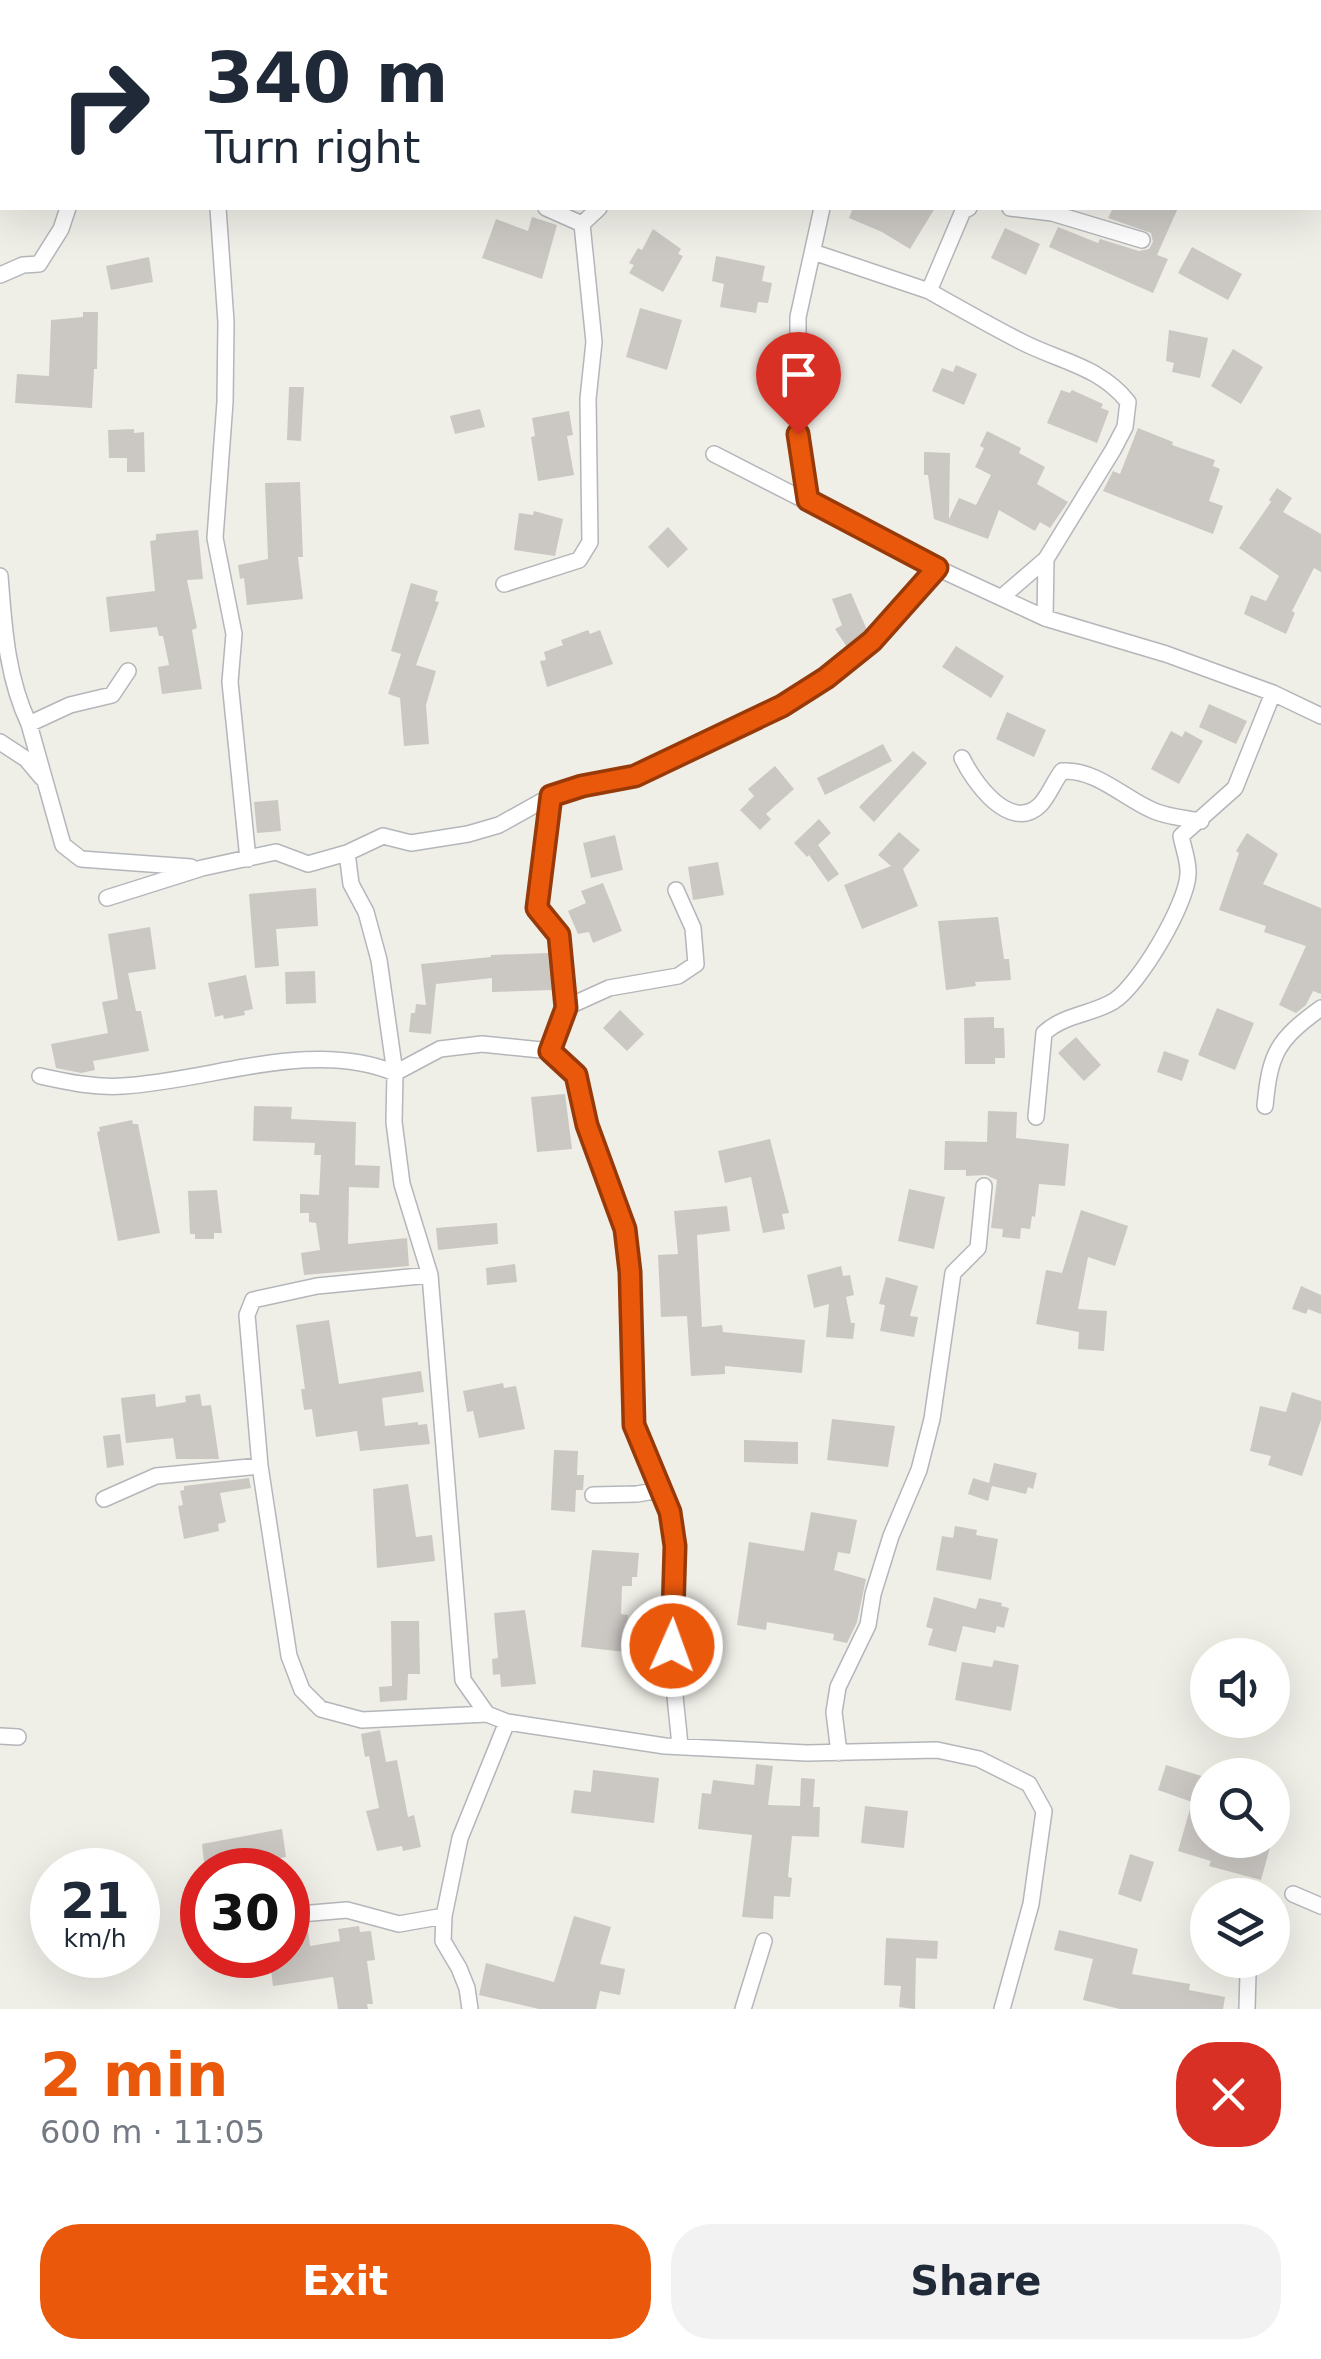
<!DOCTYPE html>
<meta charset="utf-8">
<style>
:root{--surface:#fff;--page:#f2f2f3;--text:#1f2937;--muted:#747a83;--accent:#ea580c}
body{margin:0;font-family:"DejaVu Sans",sans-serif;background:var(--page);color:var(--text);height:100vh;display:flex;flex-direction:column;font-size:38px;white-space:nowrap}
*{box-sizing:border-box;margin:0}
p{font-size:32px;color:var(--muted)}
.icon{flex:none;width:55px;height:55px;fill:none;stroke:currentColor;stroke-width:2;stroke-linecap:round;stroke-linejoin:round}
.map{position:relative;height:2009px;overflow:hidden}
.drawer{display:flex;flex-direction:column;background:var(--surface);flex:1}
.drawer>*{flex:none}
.guide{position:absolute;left:0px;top:0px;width:1322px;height:210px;box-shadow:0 10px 40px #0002;background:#fff;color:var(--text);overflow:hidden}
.controls{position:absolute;left:1190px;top:1638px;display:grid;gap:20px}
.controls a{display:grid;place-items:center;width:100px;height:100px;border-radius:50%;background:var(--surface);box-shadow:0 10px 40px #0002;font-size:50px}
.speed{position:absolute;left:30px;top:1848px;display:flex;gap:20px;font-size:50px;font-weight:700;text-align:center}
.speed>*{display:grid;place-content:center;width:130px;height:130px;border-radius:50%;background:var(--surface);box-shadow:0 10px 40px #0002;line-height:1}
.speed small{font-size:25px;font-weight:400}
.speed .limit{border:15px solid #d22;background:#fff;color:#111}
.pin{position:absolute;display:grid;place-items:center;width:85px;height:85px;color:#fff;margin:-102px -42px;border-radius:50% 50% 50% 0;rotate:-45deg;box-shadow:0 0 10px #0007}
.pin .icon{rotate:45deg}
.me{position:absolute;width:110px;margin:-55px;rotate:2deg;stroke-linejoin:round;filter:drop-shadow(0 0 8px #0008)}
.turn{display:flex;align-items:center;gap:35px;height:210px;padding:0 40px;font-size:45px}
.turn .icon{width:130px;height:130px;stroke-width:2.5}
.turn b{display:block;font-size:70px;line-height:85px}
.round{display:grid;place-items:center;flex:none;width:105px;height:105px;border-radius:40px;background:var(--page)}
.overview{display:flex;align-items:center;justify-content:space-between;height:170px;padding:0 40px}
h1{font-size:60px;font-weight:800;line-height:75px;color:var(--accent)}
.primary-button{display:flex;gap:20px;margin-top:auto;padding:20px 40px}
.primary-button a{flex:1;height:115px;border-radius:40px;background:var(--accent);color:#fff;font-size:40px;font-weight:800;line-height:115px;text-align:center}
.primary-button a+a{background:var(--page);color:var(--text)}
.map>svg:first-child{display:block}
.building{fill:#cbc8c4}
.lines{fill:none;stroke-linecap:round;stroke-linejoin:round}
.street-casing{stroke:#b4b6ba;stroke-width:18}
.street{stroke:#fff;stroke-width:15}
.route-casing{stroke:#983908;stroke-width:25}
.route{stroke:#ea580c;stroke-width:18}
</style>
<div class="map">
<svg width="1321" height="2009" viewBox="0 0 1321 2009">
<rect width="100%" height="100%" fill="#efeee7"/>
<path class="building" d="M 853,208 L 935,208 L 910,249 L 882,232 L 849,218 Z
M 1113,208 L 1178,208 L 1157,255 L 1168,259 L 1153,293 L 1049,247 L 1058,227 L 1098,243 L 1100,239 L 1139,251 L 1149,249 L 1153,242 L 1151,233 L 1108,218 Z
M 532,217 L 557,225 L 542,279 L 482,258 L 496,219 L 528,231 Z
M 1005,228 L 1040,244 L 1026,275 L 991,258 Z
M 653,229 L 681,249 L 678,254 L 683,256 L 663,292 L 629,273 L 634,265 L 629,263 L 638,248 L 642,250 Z
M 1192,247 L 1242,274 L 1228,300 L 1178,273 Z
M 716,256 L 765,266 L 762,281 L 772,283 L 768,303 L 758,302 L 756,313 L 720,307 L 724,284 L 712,281 Z
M 149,257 L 153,282 L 111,290 L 106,266 Z
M 640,308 L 682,320 L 667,370 L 626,357 Z
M 83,312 L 98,312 L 97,369 L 94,369 L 92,408 L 15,403 L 17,374 L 49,376 L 51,320 L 83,317 Z
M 1169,330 L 1208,338 L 1200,378 L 1172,372 L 1174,363 L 1166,361 Z
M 1233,349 L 1263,367 L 1241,404 L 1211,386 Z
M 956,365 L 977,374 L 964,405 L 932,391 L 942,368 L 953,372 Z
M 289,387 L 304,387 L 301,441 L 287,440 Z
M 1061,390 L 1070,393 L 1072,390 L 1103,404 L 1101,408 L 1109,411 L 1097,443 L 1047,423 Z
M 480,409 L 485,427 L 455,434 L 450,416 Z
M 569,411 L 573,435 L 567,436 L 574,475 L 538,481 L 531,437 L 535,436 L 532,418 Z
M 1138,428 L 1173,442 L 1172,445 L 1215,460 L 1213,466 L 1220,469 L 1209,501 L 1223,506 L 1213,534 L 1103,491 L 1113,471 L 1120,474 Z
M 134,429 L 134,433 L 144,432 L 145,472 L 127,472 L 127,458 L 109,458 L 108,430 Z
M 987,431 L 1021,448 L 1019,453 L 1045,467 L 1037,484 L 1068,502 L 1050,528 L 1040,522 L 1035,531 L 999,510 L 988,539 L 934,519 L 928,475 L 924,475 L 924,452 L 950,453 L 949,519 L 959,498 L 976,505 L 991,475 L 975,467 L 984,448 L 980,446 Z
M 300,482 L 303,557 L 298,557 L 303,599 L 247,605 L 244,578 L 240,579 L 238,565 L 268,559 L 265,483 Z
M 1277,488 L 1292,498 L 1283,512 L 1321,534 L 1321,572 L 1314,568 L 1292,611 L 1295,613 L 1286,634 L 1244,614 L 1251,595 L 1266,601 L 1279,576 L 1239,548 L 1271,502 L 1269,500 Z
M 534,511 L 563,519 L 555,556 L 514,550 L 519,513 L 533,515 Z
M 668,527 L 688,549 L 668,568 L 648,547 Z
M 198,530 L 203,579 L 187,580 L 197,628 L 192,630 L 202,689 L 162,694 L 158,667 L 169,665 L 163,636 L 159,636 L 157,627 L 110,632 L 106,597 L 155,591 L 150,541 L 156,540 L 156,534 Z
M 411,583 L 438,591 L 435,601 L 439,602 L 416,665 L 436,671 L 426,705 L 429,744 L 404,746 L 400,698 L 388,694 L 401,654 L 391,651 Z
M 851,593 L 867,630 L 847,647 L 835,629 L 842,625 L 832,599 Z
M 588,630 L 590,634 L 600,630 L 613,664 L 547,687 L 540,661 L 546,660 L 544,652 L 563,645 L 561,640 Z
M 956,646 L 1004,676 L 991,698 L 942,667 Z
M 1209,704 L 1247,721 L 1236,744 L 1199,727 Z
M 1007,712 L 1046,730 L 1034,757 L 996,739 Z
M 1171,731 L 1182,737 L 1185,731 L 1203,741 L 1179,784 L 1151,769 Z
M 883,744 L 892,761 L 825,795 L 817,778 Z
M 913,751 L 927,763 L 874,822 L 859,807 Z
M 775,766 L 794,789 L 766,814 L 771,819 L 760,830 L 740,810 L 754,796 L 748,789 Z
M 278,800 L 281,831 L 257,833 L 254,802 Z
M 819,819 L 831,833 L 818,845 L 839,874 L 828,882 L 809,855 L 807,857 L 794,843 Z
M 899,832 L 920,850 L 903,869 L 918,906 L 862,929 L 844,885 L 891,866 L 878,855 Z
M 1247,833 L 1278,854 L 1263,884 L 1321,908 L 1321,994 L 1313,991 L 1306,1005 L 1296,1013 L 1279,1005 L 1306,946 L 1264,932 L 1266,926 L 1219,910 L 1239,853 L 1236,851 Z
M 615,835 L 623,870 L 591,878 L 583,843 Z
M 718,862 L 724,895 L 693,900 L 688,867 Z
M 603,883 L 622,931 L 593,943 L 589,932 L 578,934 L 568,911 L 586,903 L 581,891 Z
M 316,888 L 318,926 L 276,929 L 279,966 L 255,968 L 249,894 Z
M 998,917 L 1004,959 L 1009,959 L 1011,980 L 975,982 L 976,986 L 946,990 L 938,921 Z
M 150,927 L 156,969 L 128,973 L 136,1011 L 141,1011 L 149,1051 L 93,1061 L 95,1070 L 81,1073 L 56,1068 L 51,1044 L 108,1033 L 102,1002 L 118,999 L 108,934 Z
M 549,953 L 552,990 L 492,992 L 492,978 L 436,984 L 431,1034 L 409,1032 L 411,1013 L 415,1013 L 416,1004 L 426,1005 L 421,964 L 491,957 L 491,955 Z
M 315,971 L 316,1003 L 286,1004 L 285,972 Z
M 246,975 L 253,1009 L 244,1011 L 245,1015 L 224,1019 L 223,1015 L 215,1017 L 208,983 Z
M 1217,1008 L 1254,1023 L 1235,1070 L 1198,1055 Z
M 620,1010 L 644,1034 L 627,1051 L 603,1028 Z
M 994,1017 L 994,1028 L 1004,1028 L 1005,1058 L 995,1058 L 995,1064 L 965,1064 L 964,1018 Z
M 1076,1037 L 1101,1065 L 1084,1081 L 1058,1053 Z
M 1164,1051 L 1189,1060 L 1182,1081 L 1157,1072 Z
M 565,1094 L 572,1149 L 537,1152 L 531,1097 Z
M 254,1106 L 292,1107 L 291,1119 L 356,1122 L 355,1165 L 380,1166 L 379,1188 L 349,1187 L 348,1244 L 407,1238 L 409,1266 L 304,1275 L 301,1253 L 320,1250 L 316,1223 L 309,1222 L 309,1213 L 300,1213 L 300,1194 L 319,1195 L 321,1155 L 314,1155 L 315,1143 L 253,1141 Z
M 988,1111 L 1017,1112 L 1016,1138 L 1069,1144 L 1065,1186 L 1039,1184 L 1035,1217 L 1032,1216 L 1030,1229 L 1021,1228 L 1020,1239 L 1002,1237 L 1003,1229 L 991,1228 L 997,1180 L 986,1175 L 966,1176 L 966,1170 L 944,1170 L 945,1141 L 987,1142 Z
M 132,1120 L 133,1124 L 138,1124 L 160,1233 L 118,1241 L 97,1132 L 100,1131 L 99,1127 Z
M 770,1139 L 789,1213 L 782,1214 L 785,1229 L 763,1233 L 751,1177 L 725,1183 L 718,1151 Z
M 909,1189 L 945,1197 L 934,1249 L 898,1241 Z
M 217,1190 L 222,1233 L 214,1233 L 214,1239 L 195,1239 L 195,1234 L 190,1234 L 188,1191 Z
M 727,1206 L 730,1231 L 697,1235 L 702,1327 L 722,1325 L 723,1332 L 805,1340 L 802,1373 L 725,1366 L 725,1374 L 691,1376 L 687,1316 L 661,1317 L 658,1255 L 678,1254 L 674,1211 Z
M 1081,1210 L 1128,1226 L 1115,1266 L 1088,1257 L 1078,1309 L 1107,1311 L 1104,1351 L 1078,1349 L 1079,1332 L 1036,1324 L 1046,1270 L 1062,1273 Z
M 497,1223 L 498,1244 L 438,1250 L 436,1228 Z
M 515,1264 L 517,1282 L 487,1285 L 486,1268 Z
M 841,1266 L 843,1276 L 850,1275 L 854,1295 L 846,1297 L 851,1323 L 855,1323 L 853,1339 L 826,1337 L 829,1304 L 814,1308 L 807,1275 Z
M 886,1277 L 918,1286 L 910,1316 L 918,1317 L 914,1337 L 880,1331 L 885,1305 L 879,1304 Z
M 1301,1286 L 1321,1295 L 1321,1314 L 1308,1309 L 1306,1314 L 1292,1309 Z
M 329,1320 L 339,1384 L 421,1371 L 424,1392 L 382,1398 L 385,1426 L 418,1422 L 418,1425 L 427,1424 L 430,1444 L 360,1451 L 357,1431 L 316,1437 L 312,1409 L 304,1410 L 301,1389 L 305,1389 L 296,1325 Z
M 503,1383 L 504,1388 L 516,1386 L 525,1429 L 479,1438 L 473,1411 L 467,1412 L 463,1391 Z
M 1292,1392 L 1321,1401 L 1321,1420 L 1302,1476 L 1268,1465 L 1271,1456 L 1250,1451 L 1260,1406 L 1286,1412 Z
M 155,1394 L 156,1407 L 186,1402 L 185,1396 L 200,1394 L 202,1406 L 211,1405 L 219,1459 L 176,1459 L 173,1438 L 126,1443 L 121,1398 Z
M 832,1419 L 895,1426 L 888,1467 L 827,1460 Z
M 120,1434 L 124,1465 L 107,1468 L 103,1436 Z
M 744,1440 L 798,1442 L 798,1464 L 744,1462 Z
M 554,1450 L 578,1451 L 577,1475 L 584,1475 L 583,1490 L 576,1490 L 575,1512 L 551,1510 Z
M 994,1463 L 1037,1473 L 1033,1489 L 1028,1487 L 1026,1494 L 992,1486 L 988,1501 L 968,1494 L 973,1478 L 989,1483 Z
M 249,1478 L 251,1488 L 220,1493 L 226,1522 L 218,1524 L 219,1531 L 184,1539 L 178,1506 L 183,1505 L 180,1491 L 184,1490 L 184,1486 Z
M 408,1484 L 416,1537 L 432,1535 L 435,1561 L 377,1568 L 373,1489 Z
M 811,1512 L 857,1520 L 850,1554 L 838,1552 L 834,1570 L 866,1579 L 857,1622 L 847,1643 L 833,1640 L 834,1634 L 767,1622 L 766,1630 L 737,1625 L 749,1542 L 804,1551 Z
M 955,1526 L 977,1530 L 976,1535 L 998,1539 L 991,1580 L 936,1570 L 942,1536 L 953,1538 Z
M 592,1550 L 639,1553 L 637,1577 L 632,1577 L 632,1586 L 622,1586 L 621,1614 L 628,1615 L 625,1652 L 581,1647 Z
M 934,1597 L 976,1609 L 979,1598 L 1002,1603 L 1001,1606 L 1009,1608 L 1004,1628 L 997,1626 L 995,1633 L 963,1626 L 956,1652 L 928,1645 L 933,1629 L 926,1627 Z
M 525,1610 L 536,1684 L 501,1687 L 500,1674 L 493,1675 L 492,1659 L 498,1658 L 494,1613 Z
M 391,1621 L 419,1621 L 420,1674 L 408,1674 L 407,1700 L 380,1702 L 379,1687 L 392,1686 Z
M 994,1660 L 1019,1665 L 1011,1711 L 955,1700 L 962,1662 L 992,1667 Z
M 380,1730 L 386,1762 L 397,1760 L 408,1817 L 414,1815 L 421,1847 L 403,1851 L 402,1846 L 377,1851 L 366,1811 L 379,1808 L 369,1756 L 365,1757 L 361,1734 Z
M 756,1764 L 773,1766 L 768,1805 L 800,1806 L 801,1778 L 815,1779 L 813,1807 L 820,1807 L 819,1837 L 792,1836 L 788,1877 L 792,1878 L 790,1897 L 774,1896 L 773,1919 L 742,1917 L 752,1835 L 698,1829 L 702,1793 L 711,1794 L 713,1780 L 754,1785 Z
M 1166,1765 L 1208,1778 L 1208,1840 L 1272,1840 L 1261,1880 L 1209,1866 L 1211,1861 L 1178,1851 L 1192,1802 L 1158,1790 Z
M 593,1770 L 659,1778 L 654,1823 L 571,1813 L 574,1790 L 591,1792 Z
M 865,1806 L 908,1811 L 904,1848 L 861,1843 Z
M 282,1829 L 286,1857 L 275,1859 L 275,1862 L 205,1870 L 202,1844 Z
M 1130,1854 L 1154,1862 L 1141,1902 L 1118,1894 Z
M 574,1916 L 611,1927 L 600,1964 L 625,1969 L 620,1995 L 600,1991 L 596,2009 L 539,2009 L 479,1995 L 486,1963 L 554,1982 Z
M 359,1926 L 360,1932 L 371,1931 L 375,1960 L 367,1961 L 373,2004 L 367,2004 L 368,2009 L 338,2009 L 333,1977 L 273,1986 L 269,1955 L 288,1955 L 288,1933 L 308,1930 L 310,1946 L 340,1941 L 338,1929 Z
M 1059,1930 L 1138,1949 L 1132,1974 L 1190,1984 L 1189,1990 L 1225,1997 L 1223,2009 L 1120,2009 L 1083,2000 L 1093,1959 L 1054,1950 Z
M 886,1938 L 938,1941 L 937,1959 L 916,1958 L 915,2009 L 899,2007 L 901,1986 L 884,1985 Z"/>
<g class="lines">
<g class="street-casing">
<path id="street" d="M 512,0 L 525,2
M 102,2 L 102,0
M 615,2 L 616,0
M 218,208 L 226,322 L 225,402 L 215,538 L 234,634 L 230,682 L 248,859
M 969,208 L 963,211 L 929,291 C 959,308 989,325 1020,341 C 1058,361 1100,366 1128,402 L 1125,427 L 1113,450 L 1046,559 L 1003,596
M 1010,208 L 1052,213 L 1142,240
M 582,224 L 599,208
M 813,252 L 929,291
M 0,275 L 23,265 L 39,264 L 61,229 L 68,208
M 714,454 L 937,568 L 1045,618 L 1166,654 L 1273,693 L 1321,716
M 808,500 L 798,434 L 798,317 L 822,208
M 0,576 C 4,628 7,678 29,724
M 504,584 L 579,560 L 590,542 L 588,399 L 594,342 L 582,224 L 546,208
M 1045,618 L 1046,559
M 128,671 L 112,695 L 70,705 L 29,724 L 63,845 L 81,859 L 191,867
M 0,742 L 26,759 L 42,778
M 962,758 C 973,781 1010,834 1040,805 C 1049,796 1054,781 1062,771 C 1096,769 1124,798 1152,810 C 1166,817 1185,818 1201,821
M 551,796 L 537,908 L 559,935 L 565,1008
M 347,853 L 383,836 L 411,843 L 468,834 L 499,825 L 551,796 L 583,786 L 635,776 L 676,758 L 781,706 L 826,678 L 872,641 L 937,568
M 107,898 L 202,868 L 276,852 L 308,864 L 347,853 L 351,884 L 366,912 L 379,960 L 395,1073 L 394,1122 L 402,1184 L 430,1275 L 463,1680 L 487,1714
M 551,1051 L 565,1008 L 609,988 L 678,976 L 696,964 L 693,928 L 676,890
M 40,1076 C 67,1082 95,1088 123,1086 C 210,1081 312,1038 395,1073 L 440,1049 L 482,1044 L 551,1051 L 576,1075 L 587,1125 L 625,1229 L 634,1425 L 660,1490
M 1265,1106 C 1270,1053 1277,1040 1321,1008
M 1036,1117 L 1044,1033 C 1065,1014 1091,1015 1114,1001 C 1139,985 1187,904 1188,874 C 1189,862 1183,847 1181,836 L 1235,788 L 1273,693
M 430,1275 L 317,1286 L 253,1300 L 247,1315 L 260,1466 L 289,1656 L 302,1690 L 321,1709 L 362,1720 L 487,1714 L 507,1722 L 665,1746 L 807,1753 L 937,1750 L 979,1759 L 1029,1784 L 1044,1811 L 1031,1904 L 1002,2009
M 593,1495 L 637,1494 L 660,1490 C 682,1548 672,1584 672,1644 C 672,1678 677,1712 680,1746
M 104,1499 L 156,1476 L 260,1466
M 0,1736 L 18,1737
M 839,1753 L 834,1712 L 838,1687 L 868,1625 L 873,1594 L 891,1536 L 919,1470 L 932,1419 L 953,1273 L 978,1248 L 984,1186
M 1293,1894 L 1321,1906
M 288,1915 L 347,1910 L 399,1924 L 444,1916
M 470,2009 L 467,1988 L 459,1968 L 443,1941 L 444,1916 L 460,1838 L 507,1722
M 743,2009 L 764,1941
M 1247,2009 L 1248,1973"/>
</g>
<use href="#street" class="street"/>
</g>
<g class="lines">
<g class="route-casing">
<path id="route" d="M 672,1646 L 675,1546 L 670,1512 L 634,1425 L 630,1272 L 625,1229 L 587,1125 L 576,1075 L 550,1051 L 566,1008 L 559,935 L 537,908 L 551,796 L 582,786 L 635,776 L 782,706 L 826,678 L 872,641 L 937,568 L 808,500 L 798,434"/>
</g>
<use href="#route" class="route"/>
</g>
</svg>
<div class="controls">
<a><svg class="icon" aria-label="sound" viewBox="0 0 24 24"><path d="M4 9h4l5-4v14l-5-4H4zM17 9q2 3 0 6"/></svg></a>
<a><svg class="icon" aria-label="search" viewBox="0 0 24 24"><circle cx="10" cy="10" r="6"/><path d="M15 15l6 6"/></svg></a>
<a><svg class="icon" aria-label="layers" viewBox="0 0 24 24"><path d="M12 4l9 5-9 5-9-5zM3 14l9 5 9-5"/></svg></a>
</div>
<div class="speed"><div>21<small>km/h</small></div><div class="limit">30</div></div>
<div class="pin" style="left:798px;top:434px;background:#d93025"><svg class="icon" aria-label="arrive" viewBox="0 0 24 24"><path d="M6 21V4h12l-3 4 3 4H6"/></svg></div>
<svg class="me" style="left:672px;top:1646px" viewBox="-20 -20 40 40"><circle r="17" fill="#ea580c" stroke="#fff" stroke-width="3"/><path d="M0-11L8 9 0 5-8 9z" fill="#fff"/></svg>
<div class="guide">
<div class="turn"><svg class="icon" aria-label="right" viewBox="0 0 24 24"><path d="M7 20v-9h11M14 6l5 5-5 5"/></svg><div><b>340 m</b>Turn right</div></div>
</div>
</div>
<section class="drawer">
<div class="overview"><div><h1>2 min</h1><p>600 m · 11:05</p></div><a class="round" style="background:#d93025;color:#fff"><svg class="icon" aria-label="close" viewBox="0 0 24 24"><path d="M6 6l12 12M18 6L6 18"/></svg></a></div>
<div class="primary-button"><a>Exit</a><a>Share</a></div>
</section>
